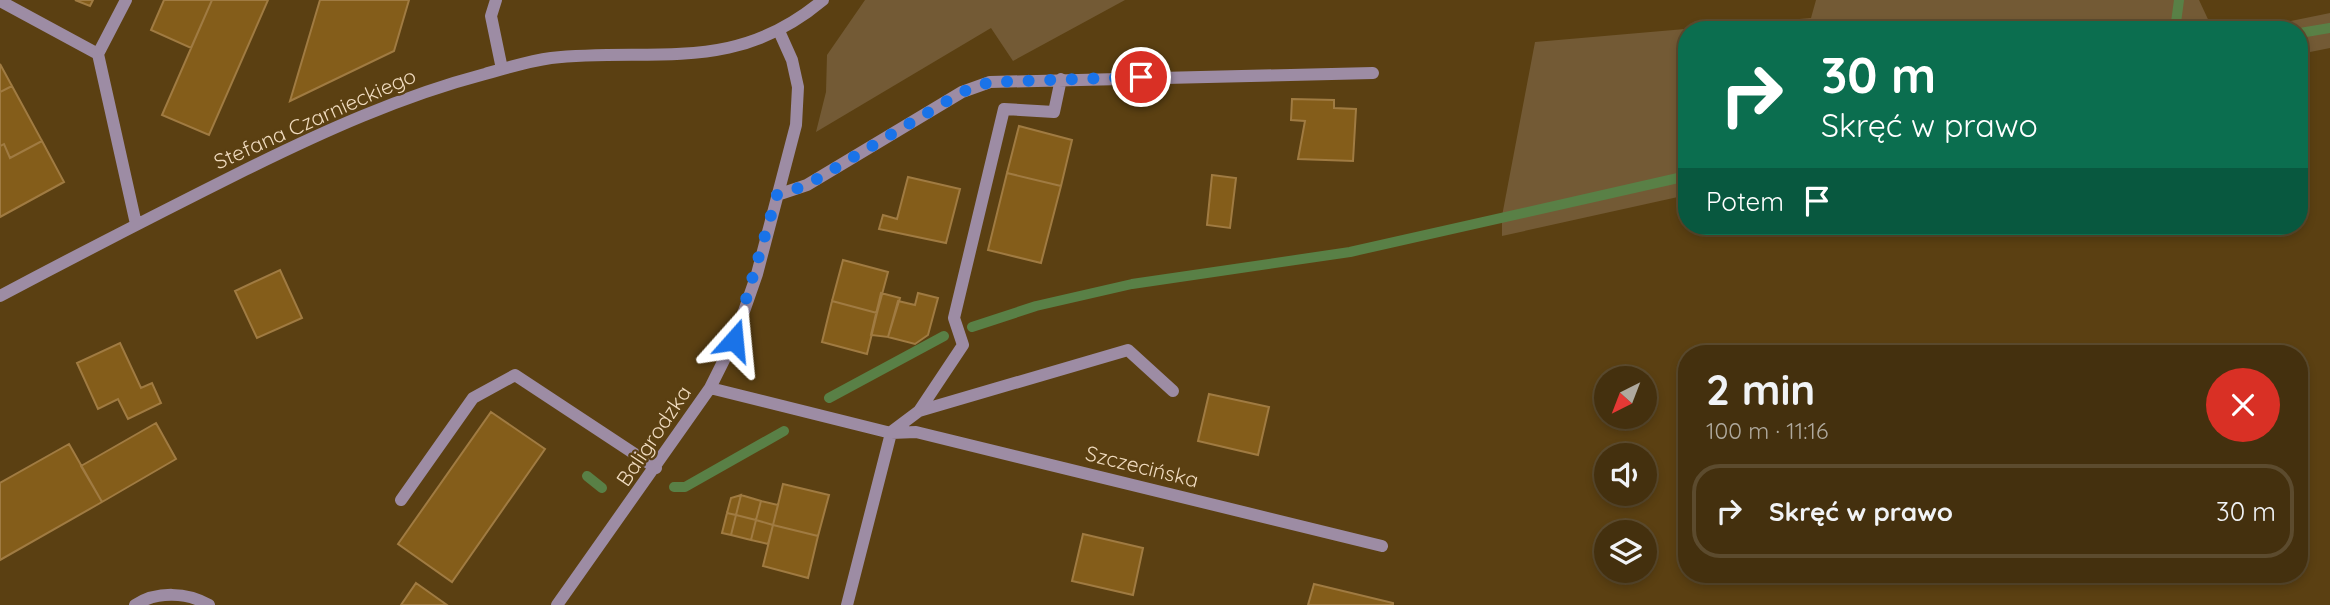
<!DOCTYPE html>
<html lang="pl">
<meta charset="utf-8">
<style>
:root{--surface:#44300e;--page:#4e3c1c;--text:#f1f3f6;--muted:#afa99e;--line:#5c4b2e}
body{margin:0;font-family:Quicksand,sans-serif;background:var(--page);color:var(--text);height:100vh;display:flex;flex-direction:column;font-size:26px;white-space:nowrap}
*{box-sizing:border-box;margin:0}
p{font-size:23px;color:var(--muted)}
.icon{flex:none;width:38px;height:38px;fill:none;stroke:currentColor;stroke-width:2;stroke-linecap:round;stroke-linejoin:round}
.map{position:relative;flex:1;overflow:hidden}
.side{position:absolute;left:1678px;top:345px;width:630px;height:238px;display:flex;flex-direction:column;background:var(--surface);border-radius:28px;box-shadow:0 4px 10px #0003,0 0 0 2px var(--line)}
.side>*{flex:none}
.banner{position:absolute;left:1678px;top:21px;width:630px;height:214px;border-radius:28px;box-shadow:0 4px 10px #0003,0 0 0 2px var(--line);background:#0b6e4f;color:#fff;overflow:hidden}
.needle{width:46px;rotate:222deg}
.buttons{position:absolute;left:1594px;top:366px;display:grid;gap:14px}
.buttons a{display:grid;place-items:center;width:63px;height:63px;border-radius:50%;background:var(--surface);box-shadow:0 4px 10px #0003,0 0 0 2px var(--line);font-size:35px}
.pin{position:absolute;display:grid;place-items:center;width:60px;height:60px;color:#fff;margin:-30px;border:4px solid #fff;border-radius:50%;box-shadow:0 2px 7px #0007}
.me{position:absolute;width:77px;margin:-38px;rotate:18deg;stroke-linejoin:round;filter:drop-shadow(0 0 5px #0008)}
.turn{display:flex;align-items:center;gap:24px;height:147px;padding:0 28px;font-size:32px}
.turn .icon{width:91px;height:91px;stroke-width:2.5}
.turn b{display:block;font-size:49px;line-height:60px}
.then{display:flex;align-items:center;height:66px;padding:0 28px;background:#0003;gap:14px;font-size:26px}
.round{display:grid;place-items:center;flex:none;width:74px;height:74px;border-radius:37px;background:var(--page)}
.head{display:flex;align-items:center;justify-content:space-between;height:119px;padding:0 28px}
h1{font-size:42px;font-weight:700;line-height:52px}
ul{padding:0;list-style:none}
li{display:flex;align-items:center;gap:21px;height:94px;margin:0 14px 10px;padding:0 14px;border:4px solid var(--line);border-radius:28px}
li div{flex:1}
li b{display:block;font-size:26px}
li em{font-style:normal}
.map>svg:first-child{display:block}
.green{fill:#735a35}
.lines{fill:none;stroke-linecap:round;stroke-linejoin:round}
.stream{stroke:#598046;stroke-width:10}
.building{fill:#845d1a;stroke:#a07b42;stroke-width:2}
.minor{stroke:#9d8ca4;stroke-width:12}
.route{stroke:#1a73e8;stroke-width:12;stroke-dasharray:0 21.6}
.labels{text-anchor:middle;stroke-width:5;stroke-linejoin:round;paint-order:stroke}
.street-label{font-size:21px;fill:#efdabe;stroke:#5b4012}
</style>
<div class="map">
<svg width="2330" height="605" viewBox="0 0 2330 605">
<rect width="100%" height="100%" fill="#5b4012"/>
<path class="green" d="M 865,0 L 1125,0 L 1013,61 L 991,28 L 816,132 L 826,92 L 827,55 Z
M 1816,0 L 2199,0 L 2213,30 L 1687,30 L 1687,195 L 1502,236 L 1502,216 L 1535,42 L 1811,18 Z
M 2330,13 L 2330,48 L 2300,54 L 2300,30 L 2246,30 Z"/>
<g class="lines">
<path class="stream" d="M 2175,30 L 2179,0
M 2300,33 L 2330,28
M 972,327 L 1036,306 L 1132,284 L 1350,252 L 1687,176
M 829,398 L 944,336
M 587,476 L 602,488
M 674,487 L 685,487 L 784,431"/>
</g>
<path class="building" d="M 75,0 L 93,0 L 90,6 Z
M 164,0 L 212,0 L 191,48 L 151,30 Z
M 212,0 L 268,0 L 209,135 L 162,115 Z
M 320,0 L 409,0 L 394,51 L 290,101 Z
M 0,64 L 12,86 L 0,92 Z
M 12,86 L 42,141 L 10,158 L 4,144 L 0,146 L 0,92 Z
M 1292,99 L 1334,100 L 1334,108 L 1356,109 L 1353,161 L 1298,159 L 1305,121 L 1291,120 Z
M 1019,126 L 1072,140 L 1061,186 L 1007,173 Z
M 42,141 L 64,182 L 0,217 L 0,146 L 4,144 L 10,158 Z
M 1007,173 L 1061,186 L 1041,263 L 988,250 Z
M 1212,175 L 1236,178 L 1230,228 L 1207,225 Z
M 908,177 L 960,189 L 946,243 L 879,229 L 883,215 L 897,219 Z
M 843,260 L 888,272 L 877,313 L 832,301 Z
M 280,270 L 302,318 L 257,338 L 235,291 Z
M 881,293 L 900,298 L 888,337 L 871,335 Z
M 918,293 L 938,298 L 928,335 L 915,344 L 888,337 L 898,301 L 915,305 Z
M 832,301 L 877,313 L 867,354 L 822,342 Z
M 120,343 L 141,388 L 152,383 L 161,403 L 128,419 L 118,399 L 98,409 L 77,363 Z
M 1209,394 L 1269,407 L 1258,455 L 1198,441 Z
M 491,412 L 545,449 L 452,582 L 398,544 Z
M 156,423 L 176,459 L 102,502 L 81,466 Z
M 69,444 L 102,502 L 0,560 L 0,483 Z
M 783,484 L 829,495 L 818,536 L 773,525 Z
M 741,495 L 736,515 L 727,513 L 731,498 Z
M 741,495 L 761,501 L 756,520 L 736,515 Z
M 761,501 L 778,505 L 773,525 L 756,520 Z
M 727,513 L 736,515 L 731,535 L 722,533 Z
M 736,515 L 756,520 L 751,540 L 731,535 Z
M 756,520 L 773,525 L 768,544 L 751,540 Z
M 773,525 L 818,536 L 808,578 L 763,566 Z
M 1083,534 L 1143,548 L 1133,595 L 1072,581 Z
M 416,583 L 447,605 L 401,605 Z
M 1314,584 L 1393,603 L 1393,605 L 1308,605 Z"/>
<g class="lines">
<path class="minor" d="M 496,0 L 491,16 L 502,69
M 0,1 L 98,54 L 136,224
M 98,54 L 126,0
M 777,195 L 807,185 L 962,92 L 990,82 L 1373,73
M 0,296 C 81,253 163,211 245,170 C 322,132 401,96 485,74 C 506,68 529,61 551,58 C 655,47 734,75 823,0
M 710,388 L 891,433 L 847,605
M 919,411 L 963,345 L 954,318 L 1004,109 L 1054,112 L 1061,79
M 891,432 L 919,411 L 1128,350 L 1173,391
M 891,433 L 916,432 L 1382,546
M 401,500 L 473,398 L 515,375 L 656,468
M 135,605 C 157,591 187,592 209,605
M 557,605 L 710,388 L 734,340 L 757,274 L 796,125 L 798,87 L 792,60 L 779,31"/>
</g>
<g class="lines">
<path class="route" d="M 734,340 L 777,195 L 807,185 L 962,92 L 990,82 L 1141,77"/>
</g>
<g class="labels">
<g class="street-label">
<text transform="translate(315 119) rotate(-24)" y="7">Stefana Czarnieckiego</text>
<text transform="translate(654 436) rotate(-56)" y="7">Baligrodzka</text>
<text transform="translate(1142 467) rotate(14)" y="7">Szczecińska</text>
</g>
</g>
</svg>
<div class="buttons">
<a><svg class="needle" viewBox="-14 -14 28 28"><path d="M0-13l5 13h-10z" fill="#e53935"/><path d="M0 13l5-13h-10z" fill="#afa99e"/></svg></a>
<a><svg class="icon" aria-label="sound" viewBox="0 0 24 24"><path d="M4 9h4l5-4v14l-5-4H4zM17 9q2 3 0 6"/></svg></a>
<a><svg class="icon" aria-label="layers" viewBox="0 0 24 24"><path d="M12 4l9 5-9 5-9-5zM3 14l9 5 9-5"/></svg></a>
</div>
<div class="pin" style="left:1141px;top:77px;background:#d93025"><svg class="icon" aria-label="arrive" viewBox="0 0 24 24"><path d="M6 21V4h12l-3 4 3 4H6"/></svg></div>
<svg class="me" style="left:734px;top:340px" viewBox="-20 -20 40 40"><path d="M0-17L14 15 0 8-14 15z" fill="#1a73e8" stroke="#fff" stroke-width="4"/></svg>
<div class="banner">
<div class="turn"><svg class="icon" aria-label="right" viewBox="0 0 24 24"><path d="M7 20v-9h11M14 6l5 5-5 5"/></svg><div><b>30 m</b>Skręć w prawo</div></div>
<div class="then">Potem<svg class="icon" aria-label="arrive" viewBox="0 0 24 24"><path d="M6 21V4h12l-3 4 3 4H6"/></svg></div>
</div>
<section class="side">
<div class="head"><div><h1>2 min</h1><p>100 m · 11:16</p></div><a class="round" style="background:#d93025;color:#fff"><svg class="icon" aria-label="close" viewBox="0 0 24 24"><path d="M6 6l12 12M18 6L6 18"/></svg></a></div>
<ul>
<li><svg class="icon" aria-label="right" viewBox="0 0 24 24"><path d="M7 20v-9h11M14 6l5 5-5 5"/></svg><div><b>Skręć w prawo</b></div><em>30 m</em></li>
</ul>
</section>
</div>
